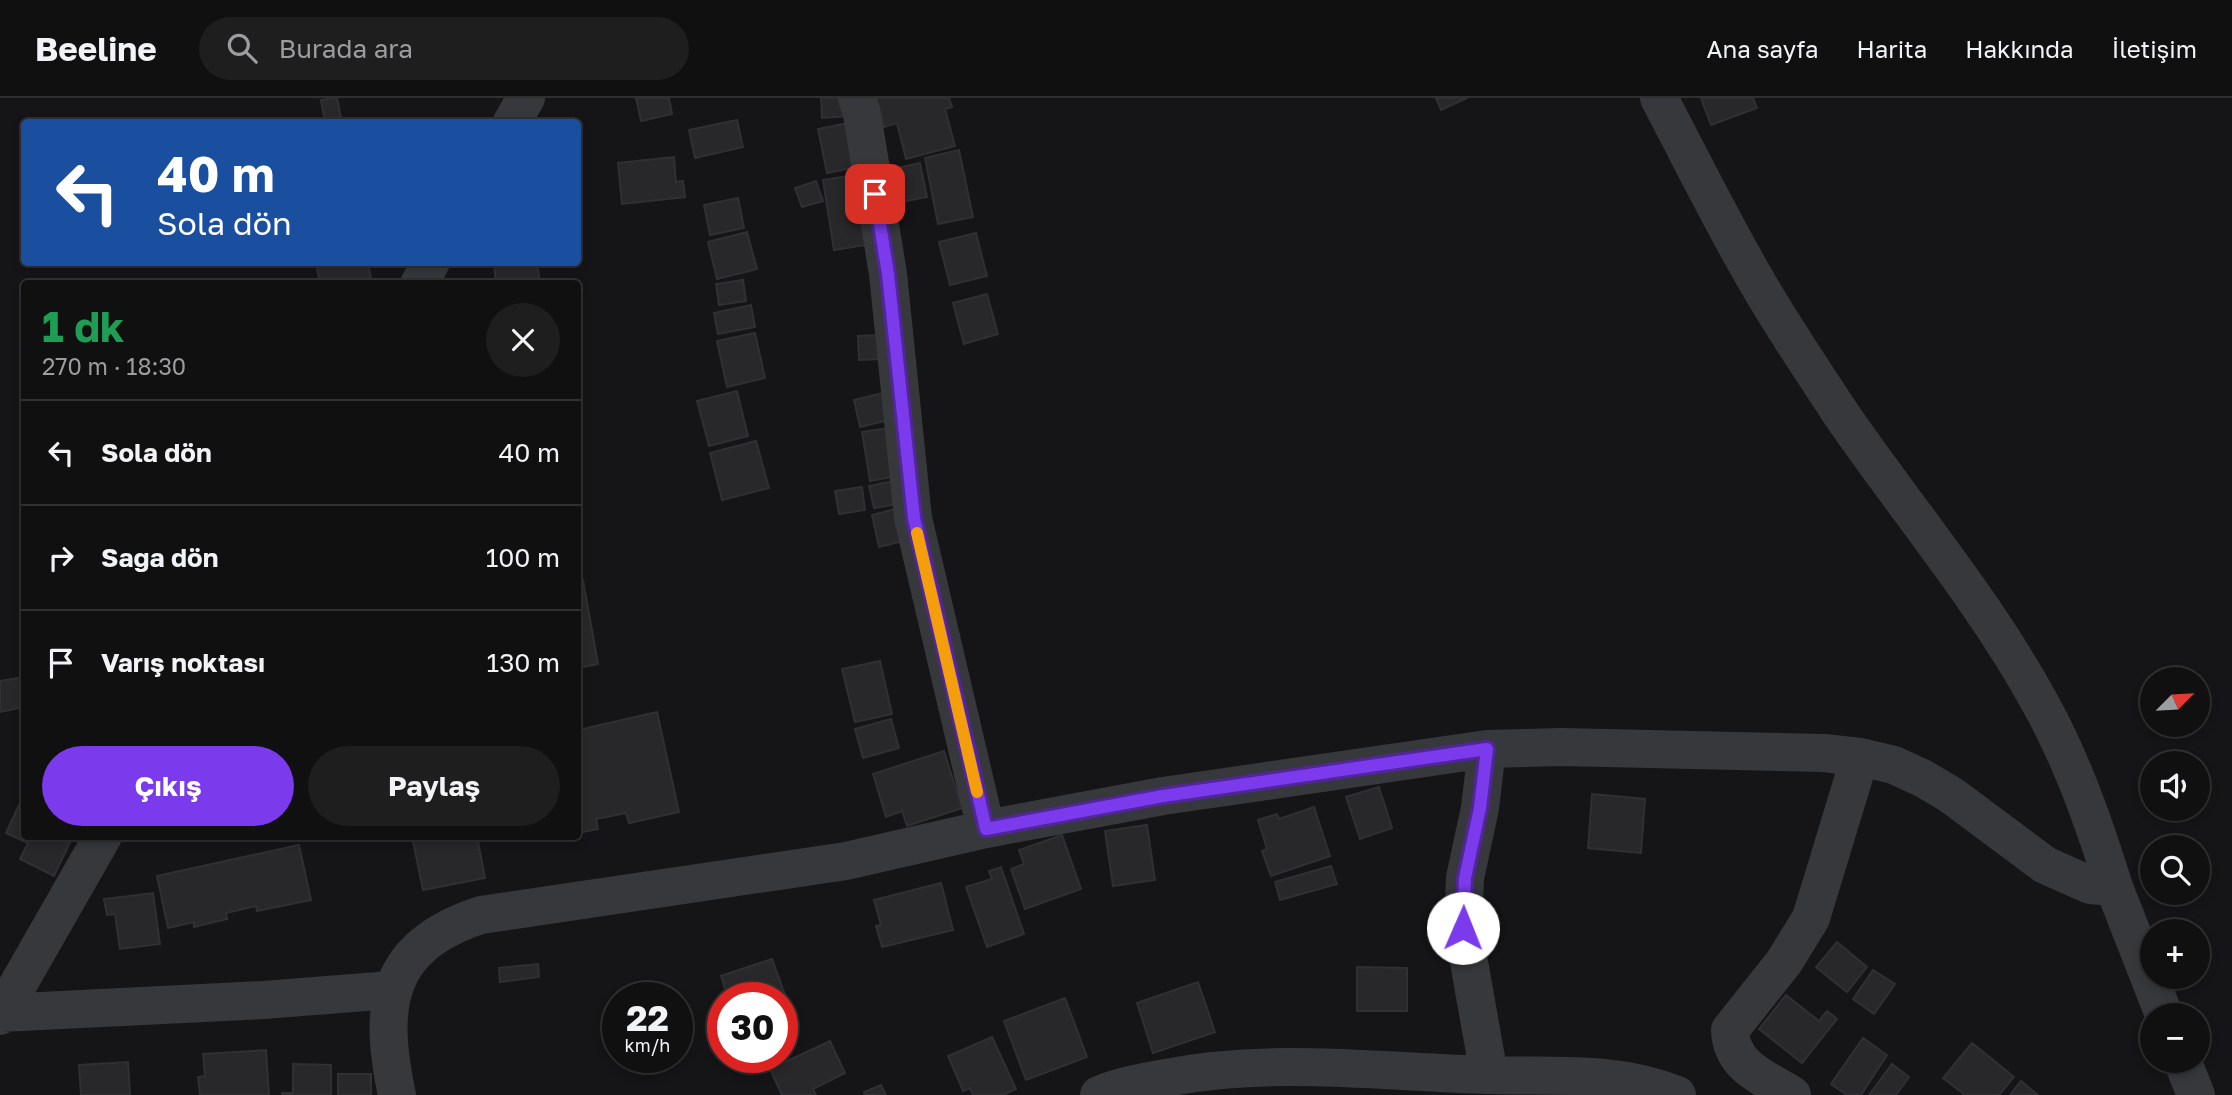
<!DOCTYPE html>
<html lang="tr">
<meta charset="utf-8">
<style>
:root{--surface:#101011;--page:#1e1e1f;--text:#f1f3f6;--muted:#9c9d9f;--line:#303031;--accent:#7c3aed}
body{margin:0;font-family:"Golos Text",sans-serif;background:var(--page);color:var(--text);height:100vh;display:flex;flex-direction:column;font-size:26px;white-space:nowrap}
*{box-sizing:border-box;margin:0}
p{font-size:23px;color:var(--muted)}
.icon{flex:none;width:38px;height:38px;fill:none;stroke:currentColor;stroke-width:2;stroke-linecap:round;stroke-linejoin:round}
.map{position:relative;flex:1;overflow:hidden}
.side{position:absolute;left:21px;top:182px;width:560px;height:560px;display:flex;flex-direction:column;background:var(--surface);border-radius:7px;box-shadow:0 4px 10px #0003,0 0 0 2px var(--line)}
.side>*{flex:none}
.top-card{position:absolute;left:21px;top:21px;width:560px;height:147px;border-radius:7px;box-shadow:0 4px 10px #0003,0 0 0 2px var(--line);background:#1a4fa0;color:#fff;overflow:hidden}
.needle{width:46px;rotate:66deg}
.controls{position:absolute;left:2140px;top:569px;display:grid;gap:14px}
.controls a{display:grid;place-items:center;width:70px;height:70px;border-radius:50%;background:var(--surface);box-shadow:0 4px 10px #0003,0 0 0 2px var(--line);font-size:35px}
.speed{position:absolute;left:602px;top:884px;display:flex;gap:14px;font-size:35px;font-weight:700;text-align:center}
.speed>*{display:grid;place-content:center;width:91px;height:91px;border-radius:50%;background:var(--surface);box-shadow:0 4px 10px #0003,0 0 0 2px var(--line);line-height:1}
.speed small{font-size:18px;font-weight:400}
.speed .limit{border:10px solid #d22;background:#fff;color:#111}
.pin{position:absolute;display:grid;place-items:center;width:60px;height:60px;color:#fff;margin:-30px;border-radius:14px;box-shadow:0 4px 10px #0006}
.me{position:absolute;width:77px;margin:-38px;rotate:1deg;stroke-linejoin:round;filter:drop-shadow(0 0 5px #0008)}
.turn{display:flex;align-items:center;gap:24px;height:147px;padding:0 21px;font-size:32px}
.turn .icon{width:91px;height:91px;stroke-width:2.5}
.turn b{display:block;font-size:49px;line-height:60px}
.round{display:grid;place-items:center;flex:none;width:74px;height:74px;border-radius:37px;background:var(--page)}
.head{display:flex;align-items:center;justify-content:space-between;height:119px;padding:0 21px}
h1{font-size:42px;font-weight:700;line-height:52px;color:#1e9e55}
.button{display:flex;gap:14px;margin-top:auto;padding:14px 21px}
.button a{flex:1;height:80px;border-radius:42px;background:var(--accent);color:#fff;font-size:28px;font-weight:700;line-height:80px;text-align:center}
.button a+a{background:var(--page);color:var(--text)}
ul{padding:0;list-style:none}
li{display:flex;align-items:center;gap:21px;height:105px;padding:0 21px;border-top:2px solid var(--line)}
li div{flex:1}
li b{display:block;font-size:26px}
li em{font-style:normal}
header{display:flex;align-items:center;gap:42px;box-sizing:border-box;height:98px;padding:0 35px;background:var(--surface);border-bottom:2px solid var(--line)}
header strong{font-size:33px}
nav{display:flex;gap:38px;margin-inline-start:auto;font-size:24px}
.search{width:490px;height:63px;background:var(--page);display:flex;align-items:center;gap:18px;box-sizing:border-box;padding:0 24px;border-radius:38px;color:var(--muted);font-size:26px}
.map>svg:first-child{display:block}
.building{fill:#28282b;stroke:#2f3033;stroke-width:2}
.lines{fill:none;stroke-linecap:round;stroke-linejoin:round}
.minor{stroke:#36383c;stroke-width:38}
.route-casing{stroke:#51269a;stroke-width:18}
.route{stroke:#7c3aed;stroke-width:12}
.slow{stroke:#f59e0b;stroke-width:12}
</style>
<header>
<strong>Beeline</strong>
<div class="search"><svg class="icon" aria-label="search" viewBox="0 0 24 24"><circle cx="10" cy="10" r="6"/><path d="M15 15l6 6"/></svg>Burada ara</div>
<nav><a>Ana sayfa</a><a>Harita</a><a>Hakkında</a><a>İletişim</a></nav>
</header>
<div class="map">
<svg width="2232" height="997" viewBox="0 0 2232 997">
<rect width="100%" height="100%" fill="#151517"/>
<path class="building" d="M 337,0 L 342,24 L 325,24 L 321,2 Z
M 636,0 L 669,0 L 672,16 L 641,23 Z
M 821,0 L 846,0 L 848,18 L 822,20 Z
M 876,0 L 949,0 L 952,9 L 945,11 L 955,48 L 906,61 L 897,25 L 884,29 Z
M 1436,0 L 1467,0 L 1441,12 Z
M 1701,0 L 1753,0 L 1757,10 L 1711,27 Z
M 737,22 L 743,49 L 695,60 L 689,32 Z
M 853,24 L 862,68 L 827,75 L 818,31 Z
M 959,52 L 973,119 L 938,126 L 925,60 Z
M 674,59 L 676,84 L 683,83 L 685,99 L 622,106 L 618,65 Z
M 920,65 L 927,99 L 895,105 L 888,72 Z
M 861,76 L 872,146 L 834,152 L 823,82 Z
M 816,83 L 823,103 L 802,109 L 795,90 Z
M 738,100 L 744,130 L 710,137 L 704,107 Z
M 747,134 L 757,171 L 717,181 L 708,144 Z
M 976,135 L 987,178 L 950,187 L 939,144 Z
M 316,164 L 368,164 L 372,186 L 320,186 Z
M 494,164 L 537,164 L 540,186 L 496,186 Z
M 743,182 L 746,203 L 719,207 L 716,186 Z
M 987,196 L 998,236 L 964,246 L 953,205 Z
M 751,207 L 755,229 L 718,236 L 714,215 Z
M 755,235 L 765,280 L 727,289 L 717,243 Z
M 879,237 L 881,261 L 859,262 L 858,238 Z
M 737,293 L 748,338 L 709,348 L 697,303 Z
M 883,295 L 889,322 L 860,329 L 854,302 Z
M 889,330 L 897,378 L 870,383 L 862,334 Z
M 756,343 L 769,390 L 722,402 L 710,355 Z
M 899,382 L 903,405 L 874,410 L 869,388 Z
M 862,389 L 865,412 L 839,416 L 835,393 Z
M 903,409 L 911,441 L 879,449 L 872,417 Z
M 583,482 L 598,566 L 578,570 L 578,483 Z
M 880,563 L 892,616 L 855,624 L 842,571 Z
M 24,579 L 24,609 L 0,614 L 0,583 Z
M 657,614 L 679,714 L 629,725 L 626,715 L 596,721 L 598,731 L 578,735 L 578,632 Z
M 891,621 L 899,650 L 863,660 L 855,631 Z
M 944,653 L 962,710 L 907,728 L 902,713 L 886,719 L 873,676 Z
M 1379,689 L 1392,730 L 1360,741 L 1346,699 Z
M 1592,696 L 1645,701 L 1641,755 L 1588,750 Z
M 19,707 L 24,709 L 24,738 L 73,738 L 54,778 L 20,761 L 28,745 L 6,735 Z
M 1314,709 L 1330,758 L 1271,778 L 1262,753 L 1267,751 L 1258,722 L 1277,716 L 1279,721 Z
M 1147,727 L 1155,782 L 1113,788 L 1105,733 Z
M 1062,737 L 1081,791 L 1025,811 L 1011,771 L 1024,766 L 1019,752 Z
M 412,738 L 477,738 L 485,780 L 423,792 Z
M 299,747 L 311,802 L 257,813 L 256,808 L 226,815 L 227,821 L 194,829 L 194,824 L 168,830 L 157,778 Z
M 1331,768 L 1337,786 L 1280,802 L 1275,784 Z
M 1001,769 L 1024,836 L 987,849 L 966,789 L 992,781 L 989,773 Z
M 941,785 L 953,832 L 882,849 L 876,828 L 881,827 L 874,802 Z
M 153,795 L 160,846 L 120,851 L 115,816 L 107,817 L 104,801 Z
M 1837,844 L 1867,869 L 1847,894 L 1816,869 Z
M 772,861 L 788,905 L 782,906 L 782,900 L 728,900 L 721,878 Z
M 538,866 L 539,879 L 500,884 L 499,870 Z
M 1357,869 L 1407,870 L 1407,913 L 1357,913 Z
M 1873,872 L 1895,886 L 1874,916 L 1853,901 Z
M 1198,884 L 1215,934 L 1153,955 L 1137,905 Z
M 1786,897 L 1819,923 L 1827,913 L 1837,921 L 1802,965 L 1759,931 Z
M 1065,900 L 1087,959 L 1026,982 L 1004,923 Z
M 992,939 L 1016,991 L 1003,997 L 973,997 L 970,990 L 963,993 L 948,958 Z
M 1863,940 L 1887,957 L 1861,997 L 1847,997 L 1831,986 Z
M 830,943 L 845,975 L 813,991 L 816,997 L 782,997 L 770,971 Z
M 1972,945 L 2014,979 L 1999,997 L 1965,997 L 1943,980 Z
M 266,952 L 269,997 L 200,997 L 198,979 L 205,978 L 203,956 Z
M 128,964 L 130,997 L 81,997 L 79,967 Z
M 293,966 L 331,967 L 331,997 L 282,997 L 282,995 L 293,995 Z
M 1892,966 L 1909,979 L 1896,997 L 1869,997 Z
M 338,976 L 371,976 L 371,997 L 338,997 Z
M 2021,983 L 2038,997 L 2010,997 Z
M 881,987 L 886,997 L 865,997 L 864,994 Z"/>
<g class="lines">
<path class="minor" d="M 857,0 L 862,16 L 888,176 L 913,420 L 986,731
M 1659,0 C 1690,59 1720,120 1753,177 C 1780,225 1811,270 1841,316 C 1907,412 1983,501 2039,603 C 2072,662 2094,725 2114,789
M 512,24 L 526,0
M 419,186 L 431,164
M 1487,651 L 1480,710 L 1465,780 L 1463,830 L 1489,977
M 0,915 L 264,902 L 391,892
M 0,918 L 103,738
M 2182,962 L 2196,997
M 397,997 C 378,908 385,848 481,817 L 846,763 L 986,731 L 1163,698 L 1487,651 L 1562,649 L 1824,655 L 1860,659 L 1894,667 L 1924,681 L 1951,697 L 2045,767 L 2090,787 L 2114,789 L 2164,917
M 1099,997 C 1120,988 1143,984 1166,980 C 1273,959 1381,974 1489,977 C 1555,979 1614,972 1677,997
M 1792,997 C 1765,980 1731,969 1730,932 L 1784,864 L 1811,820 L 1860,659"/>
</g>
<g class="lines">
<g class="route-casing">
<path id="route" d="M 875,96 L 888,176 L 914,420 L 986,731 L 1163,698 L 1487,651 L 1480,710 L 1465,780 L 1463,830"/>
</g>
<use href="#route" class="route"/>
<path class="slow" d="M 917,435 L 977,694"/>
</g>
</svg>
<div class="controls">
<a><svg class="needle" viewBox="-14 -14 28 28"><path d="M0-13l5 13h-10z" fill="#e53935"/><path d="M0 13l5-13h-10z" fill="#9c9d9f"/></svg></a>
<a><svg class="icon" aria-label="sound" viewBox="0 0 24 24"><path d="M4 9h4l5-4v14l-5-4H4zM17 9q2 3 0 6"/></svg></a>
<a><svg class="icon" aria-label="search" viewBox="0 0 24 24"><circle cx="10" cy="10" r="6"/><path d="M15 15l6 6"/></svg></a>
<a>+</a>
<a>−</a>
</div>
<div class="speed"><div>22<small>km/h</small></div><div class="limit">30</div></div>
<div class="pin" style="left:875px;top:96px;background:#d93025"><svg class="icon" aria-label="arrive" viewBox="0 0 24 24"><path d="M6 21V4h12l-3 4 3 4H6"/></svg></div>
<svg class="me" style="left:1463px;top:830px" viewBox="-20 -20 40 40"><circle r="19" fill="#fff"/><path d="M0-13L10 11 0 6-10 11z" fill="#7c3aed"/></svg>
<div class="top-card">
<div class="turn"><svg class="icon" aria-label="left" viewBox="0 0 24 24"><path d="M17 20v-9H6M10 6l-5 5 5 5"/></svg><div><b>40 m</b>Sola dön</div></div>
</div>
<section class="side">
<div class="head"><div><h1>1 dk</h1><p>270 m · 18:30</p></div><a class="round"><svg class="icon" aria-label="close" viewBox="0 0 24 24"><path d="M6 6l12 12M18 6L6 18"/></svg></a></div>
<ul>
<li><svg class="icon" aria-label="left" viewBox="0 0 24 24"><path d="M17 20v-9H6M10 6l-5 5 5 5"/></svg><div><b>Sola dön</b></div><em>40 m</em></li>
<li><svg class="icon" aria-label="right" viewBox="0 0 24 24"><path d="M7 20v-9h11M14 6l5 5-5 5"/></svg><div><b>Sağa dön</b></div><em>100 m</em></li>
<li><svg class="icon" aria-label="arrive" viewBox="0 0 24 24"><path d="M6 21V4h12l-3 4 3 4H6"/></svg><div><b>Varış noktası</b></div><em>130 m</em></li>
</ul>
<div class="button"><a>Çıkış</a><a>Paylaş</a></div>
</section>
</div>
